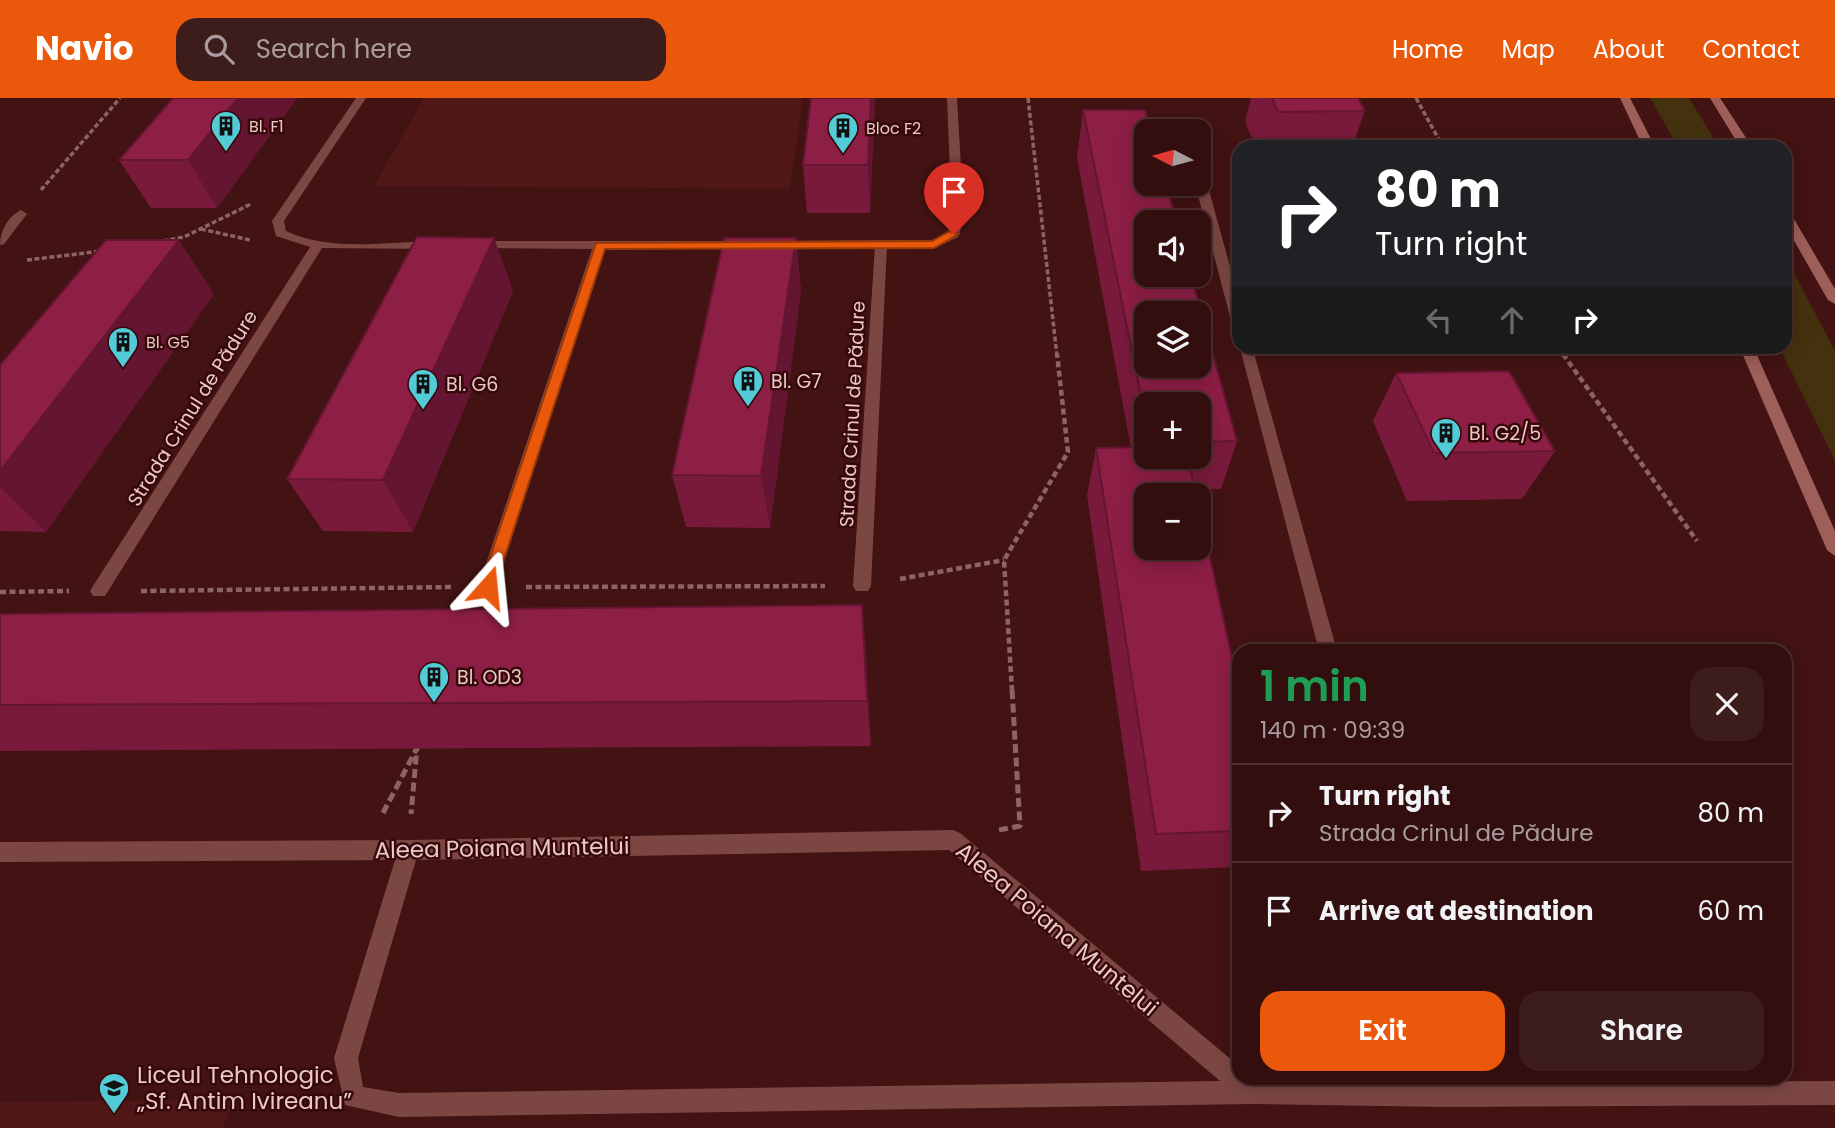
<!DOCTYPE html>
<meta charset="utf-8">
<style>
:root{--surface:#320e0e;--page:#3d1c1c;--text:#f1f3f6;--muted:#a89c9e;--line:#4d2e2e;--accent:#ea580c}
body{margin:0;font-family:Poppins,sans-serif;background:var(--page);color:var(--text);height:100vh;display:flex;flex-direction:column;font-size:26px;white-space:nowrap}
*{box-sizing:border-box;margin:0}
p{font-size:23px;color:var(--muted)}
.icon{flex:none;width:38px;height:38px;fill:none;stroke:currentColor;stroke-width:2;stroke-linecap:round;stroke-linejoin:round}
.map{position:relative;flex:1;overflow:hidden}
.drawer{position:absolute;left:1232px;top:546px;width:560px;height:441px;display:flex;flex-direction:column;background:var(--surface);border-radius:21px;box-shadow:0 4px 18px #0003,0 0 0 2px var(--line)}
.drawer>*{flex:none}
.banner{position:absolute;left:1232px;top:42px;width:560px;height:214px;border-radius:21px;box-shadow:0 4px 18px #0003,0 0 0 2px var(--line);background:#202124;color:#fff;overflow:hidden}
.needle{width:46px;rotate:276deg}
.tools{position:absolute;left:1134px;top:21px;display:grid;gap:14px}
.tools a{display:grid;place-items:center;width:77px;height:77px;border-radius:14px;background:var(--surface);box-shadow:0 4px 18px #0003,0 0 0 2px var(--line);font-size:35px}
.pin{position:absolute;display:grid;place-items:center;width:60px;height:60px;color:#fff;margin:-72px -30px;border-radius:50% 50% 50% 0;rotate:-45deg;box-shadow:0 0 7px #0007}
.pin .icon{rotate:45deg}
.me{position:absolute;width:77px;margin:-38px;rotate:18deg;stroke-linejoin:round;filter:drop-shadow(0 0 5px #0008)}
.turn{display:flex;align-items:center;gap:24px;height:147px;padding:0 28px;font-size:32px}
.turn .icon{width:91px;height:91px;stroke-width:2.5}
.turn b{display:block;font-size:49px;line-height:60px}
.lanes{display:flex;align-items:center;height:66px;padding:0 28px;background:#0003;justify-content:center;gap:35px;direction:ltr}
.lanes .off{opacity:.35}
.round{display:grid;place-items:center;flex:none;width:74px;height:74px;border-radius:21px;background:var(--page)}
.head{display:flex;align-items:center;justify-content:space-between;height:119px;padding:0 28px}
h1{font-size:42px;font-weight:600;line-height:52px;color:#1e9e55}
.cta{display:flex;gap:14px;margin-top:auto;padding:14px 28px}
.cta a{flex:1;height:80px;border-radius:21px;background:var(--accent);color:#fff;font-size:28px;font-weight:600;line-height:80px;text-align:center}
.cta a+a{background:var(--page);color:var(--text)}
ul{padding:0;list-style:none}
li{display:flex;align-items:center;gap:21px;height:98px;padding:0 28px;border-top:2px solid var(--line)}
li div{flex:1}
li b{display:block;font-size:26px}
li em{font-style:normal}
header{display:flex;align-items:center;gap:42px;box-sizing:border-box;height:98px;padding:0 35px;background:var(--accent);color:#fff}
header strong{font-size:33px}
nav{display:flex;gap:38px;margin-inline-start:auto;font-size:24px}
.search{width:490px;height:63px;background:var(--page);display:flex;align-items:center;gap:18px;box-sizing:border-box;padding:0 24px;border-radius:21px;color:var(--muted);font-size:26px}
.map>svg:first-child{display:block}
.built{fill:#4f1817}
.green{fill:#43320d}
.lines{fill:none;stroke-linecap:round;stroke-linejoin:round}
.path-far2{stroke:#8c6461;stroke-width:3.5;stroke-dasharray:5 2.5;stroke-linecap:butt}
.path-far1{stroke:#8c6461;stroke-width:4.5;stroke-dasharray:6 3.5;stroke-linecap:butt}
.path{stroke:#8c6461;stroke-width:5;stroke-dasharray:9 4.5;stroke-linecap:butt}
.lane{fill:#7c4743;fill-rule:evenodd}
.street{fill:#7c4743;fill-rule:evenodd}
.secondary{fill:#9e5e59;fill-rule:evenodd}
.wall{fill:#791a3c;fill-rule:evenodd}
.shaded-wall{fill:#631531}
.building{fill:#8d1e46;stroke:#631531;stroke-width:2;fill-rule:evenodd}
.route{fill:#ea580c;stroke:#983908;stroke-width:2}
.labels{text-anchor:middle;stroke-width:5;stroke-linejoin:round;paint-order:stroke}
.far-poi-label{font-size:16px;fill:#e9c9c5;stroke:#370809;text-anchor:start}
.poi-label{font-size:19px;fill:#e9c9c5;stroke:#370809;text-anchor:start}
.street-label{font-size:19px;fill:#e9c9c5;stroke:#370809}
.near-street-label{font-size:23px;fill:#e9c9c5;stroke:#370809}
.near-poi-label{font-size:23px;fill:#e9c9c5;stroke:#370809;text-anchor:start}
</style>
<header>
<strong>Navio</strong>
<div class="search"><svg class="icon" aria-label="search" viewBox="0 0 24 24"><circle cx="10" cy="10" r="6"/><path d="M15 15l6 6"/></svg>Search here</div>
<nav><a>Home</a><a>Map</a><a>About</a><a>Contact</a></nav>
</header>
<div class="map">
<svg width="1835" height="1030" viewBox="0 0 1835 1030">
<rect width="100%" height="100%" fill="#421312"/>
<path class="built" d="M 424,0 L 803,0 L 790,91 L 374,88 Z
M 234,1002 L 223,1030 L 0,1030 L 0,1004 Z"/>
<path class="green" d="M 1650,0 L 1689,0 L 1719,49 L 1678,49 Z
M 1785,158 L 1835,253 L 1835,362 L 1779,249 L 1785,248 Z"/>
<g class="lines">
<path class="path-far2" d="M 1028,0 L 1057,258
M 1416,0 L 1443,49
M 41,92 L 120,0
M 201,131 L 250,142
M 163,143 L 184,139 L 251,106
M 27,162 L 102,153
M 1557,248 L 1564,258"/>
<path class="path-far1" d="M 1563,256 L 1697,443
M 900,481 L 1004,462
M 526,489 L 825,488
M 141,493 L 454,489
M 0,494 L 69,493
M 1012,593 L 1004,462 L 1068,354 L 1057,256"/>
<path class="path" d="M 383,715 L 417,650 L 411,716
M 999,732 L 1020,728 L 1012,591"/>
<path class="lane" d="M 21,112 L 27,116 L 4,146 L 0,147 C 0,133 8,118 21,112 Z
M 881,143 L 887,147 L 871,488 L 868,493 L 856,493 L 853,488 L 875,147 Z"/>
<path class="street" d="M 356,0 L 366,0 L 284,123 L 286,133 C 329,154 388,144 434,143 L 440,147 L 434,151 L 322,150 L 105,498 L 93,498 L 90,493 L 93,488 L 310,149 L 276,138 L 272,123 Z
M 947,0 L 957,0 L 964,122 L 958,139 L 935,150 L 769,150 L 768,147 L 774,143 L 933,142 L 948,134 L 952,122 Z
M 1199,74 L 1205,78 L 1239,201 L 1239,230 L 1232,226 L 1195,86 L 1199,86 Z
M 473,143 L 746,143 L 752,147 L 746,151 L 605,151 L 496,489 L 493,494 L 481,494 L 478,489 L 592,151 L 468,150 L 467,147 Z
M 1239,246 L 1252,248 L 1337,553 L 1319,553 Z
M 953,732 L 960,735 L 1239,968 L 1239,980 L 1448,985 L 1835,983 L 1835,1007 L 1448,1009 L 1252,1006 L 399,1019 L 345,1007 L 334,960 L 395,762 L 0,764 L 0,744 L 408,742 ZM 949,752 L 1220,983 L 399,995 L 363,989 L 358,960 L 416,762 Z"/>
<path class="secondary" d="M 1620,0 L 1630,0 L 1655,49 L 1643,49 Z
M 1710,0 L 1720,0 L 1752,49 L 1740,49 Z
M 1785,112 L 1791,116 L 1835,191 L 1835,206 L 1828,202 L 1785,127 Z
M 1739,248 L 1753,248 L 1835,433 L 1835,458 L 1827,452 Z"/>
</g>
<path class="wall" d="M 173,0 L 297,0 L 217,110 L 151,110 L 119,62 Z
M 811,0 L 875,0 L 870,115 L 807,115 L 803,67 Z
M 1251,0 L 1358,0 L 1365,13 L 1352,49 L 1256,49 L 1245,24 Z
M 1083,12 L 1237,343 L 1221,391 L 1195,391 L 1239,592 L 1239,769 L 1141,773 L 1087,397 L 1096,350 L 1131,350 L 1077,60 ZM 1146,306 L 1199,306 L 1199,359 L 1146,359 Z
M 494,140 L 513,193 L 413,434 L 323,433 L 287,381 Z
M 796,140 L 801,193 L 770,430 L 686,429 L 672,377 Z
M 214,196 L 46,434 L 0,433 L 0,267 Z
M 1396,275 L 1555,353 L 1522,401 L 1407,403 L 1373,323 Z
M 862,507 L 871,648 L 0,653 L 0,516 Z"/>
<path class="shaded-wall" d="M 238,0 L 297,0 L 217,110 L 188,62 Z
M 871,0 L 875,0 L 870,115 L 868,67 Z
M 494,140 L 513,193 L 413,434 L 383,382 Z
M 796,140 L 801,193 L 770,430 L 761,378 Z
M 179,142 L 214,196 L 46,434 L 0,389 L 0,373 Z
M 862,507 L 866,556 L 871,648 L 867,603 Z"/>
<path class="building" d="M 173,0 L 238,0 L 188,62 L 119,62 Z
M 811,0 L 871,0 L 868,67 L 803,67 Z
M 1272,0 L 1358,0 L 1365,13 L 1278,14 Z
M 1083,12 L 1145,12 L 1151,33 L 1146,33 L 1146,86 L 1166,86 L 1177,124 L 1146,124 L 1146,177 L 1191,177 L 1237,343 L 1199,344 L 1199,306 L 1146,306 L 1146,323 ZM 1146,215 L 1199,215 L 1199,268 L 1146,268 Z
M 417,139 L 494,140 L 383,382 L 287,381 Z
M 724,140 L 796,140 L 761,378 L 672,377 Z
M 106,142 L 179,142 L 0,373 L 0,267 Z
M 1509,273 L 1555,353 L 1434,355 L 1396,275 Z
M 1146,349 L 1146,359 L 1188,359 L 1196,397 L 1146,397 L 1146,450 L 1199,450 L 1199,408 L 1239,592 L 1239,733 L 1156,736 L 1096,350 Z
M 862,507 L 867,603 L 0,607 L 0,516 Z"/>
<path class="route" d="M 950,133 L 959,136 L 934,150 L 605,151 L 495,489 L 493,493 L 482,493 L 480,489 L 596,145 L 932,143 Z"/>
<defs>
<g id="building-pin" transform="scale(1.575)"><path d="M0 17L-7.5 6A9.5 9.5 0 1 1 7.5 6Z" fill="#52cbd7" stroke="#370809"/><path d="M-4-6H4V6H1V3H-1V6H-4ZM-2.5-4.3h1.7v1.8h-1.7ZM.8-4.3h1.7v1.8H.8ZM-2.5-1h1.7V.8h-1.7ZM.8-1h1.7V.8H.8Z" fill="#111"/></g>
<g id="school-pin" transform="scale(1.575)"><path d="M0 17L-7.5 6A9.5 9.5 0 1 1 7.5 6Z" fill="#52cbd7" stroke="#370809"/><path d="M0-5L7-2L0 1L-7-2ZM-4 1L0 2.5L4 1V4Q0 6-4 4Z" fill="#111"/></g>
</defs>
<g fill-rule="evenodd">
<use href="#building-pin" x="226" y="28"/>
<use href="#building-pin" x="843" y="30"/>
<use href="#building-pin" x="123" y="244"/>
<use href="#building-pin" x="748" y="283"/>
<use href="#building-pin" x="423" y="286"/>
<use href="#building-pin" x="1446" y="335"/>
<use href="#building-pin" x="434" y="579"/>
<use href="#school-pin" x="114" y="990"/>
</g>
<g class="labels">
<g class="far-poi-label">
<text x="249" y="34">Bl. F1</text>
<text x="866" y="36">Bloc F2</text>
<text x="146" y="250">Bl. G5</text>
</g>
<g class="poi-label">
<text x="771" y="290">Bl. G7</text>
<text x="446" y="293">Bl. G6</text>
<text x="1469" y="342">Bl. G2/5</text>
<text x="457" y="586">Bl. OD3</text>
</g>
<g class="street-label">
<text transform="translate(192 310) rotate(-58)" y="7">Strada Crinul de Pădure</text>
<text transform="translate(852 316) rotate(-87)" y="7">Strada Crinul de Pădure</text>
</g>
<g class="near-street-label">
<text transform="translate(502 750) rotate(-1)" y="8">Aleea Poiana Muntelui</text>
<text transform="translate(1057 831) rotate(40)" y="8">Aleea Poiana Muntelui</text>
</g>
<g class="near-poi-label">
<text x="137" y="985">Liceul Tehnologic<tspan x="137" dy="26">„Sf. Antim Ivireanu”</tspan></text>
</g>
</g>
</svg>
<div class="tools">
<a><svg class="needle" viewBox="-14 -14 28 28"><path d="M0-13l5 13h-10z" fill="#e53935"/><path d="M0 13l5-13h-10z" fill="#a89c9e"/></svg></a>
<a><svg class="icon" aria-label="sound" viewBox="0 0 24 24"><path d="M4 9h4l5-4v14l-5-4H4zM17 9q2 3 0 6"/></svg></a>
<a><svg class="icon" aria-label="layers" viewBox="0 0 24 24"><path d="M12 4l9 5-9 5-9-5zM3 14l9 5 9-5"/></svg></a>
<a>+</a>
<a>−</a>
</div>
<div class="pin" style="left:954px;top:136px;background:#d93025"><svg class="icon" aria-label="arrive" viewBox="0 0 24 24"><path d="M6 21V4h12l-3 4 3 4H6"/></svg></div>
<svg class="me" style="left:488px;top:489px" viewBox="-20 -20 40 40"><path d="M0-17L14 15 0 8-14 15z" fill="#ea580c" stroke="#fff" stroke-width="4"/></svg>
<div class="banner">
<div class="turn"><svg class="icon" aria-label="right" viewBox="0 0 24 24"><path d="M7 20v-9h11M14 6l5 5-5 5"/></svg><div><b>80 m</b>Turn right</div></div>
<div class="lanes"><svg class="icon off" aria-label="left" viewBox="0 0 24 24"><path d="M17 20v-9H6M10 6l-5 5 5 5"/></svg><svg class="icon off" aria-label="ahead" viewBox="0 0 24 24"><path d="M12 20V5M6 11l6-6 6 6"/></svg><svg class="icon" aria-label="right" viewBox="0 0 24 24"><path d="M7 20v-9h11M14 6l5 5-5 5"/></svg></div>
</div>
<section class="drawer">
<div class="head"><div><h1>1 min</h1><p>140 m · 09:39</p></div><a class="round"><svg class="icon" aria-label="close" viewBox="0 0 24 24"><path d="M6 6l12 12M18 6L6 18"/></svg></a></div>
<ul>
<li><svg class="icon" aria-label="right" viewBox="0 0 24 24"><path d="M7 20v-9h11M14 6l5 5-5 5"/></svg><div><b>Turn right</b><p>Strada Crinul de Pădure</p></div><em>80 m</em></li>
<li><svg class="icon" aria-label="arrive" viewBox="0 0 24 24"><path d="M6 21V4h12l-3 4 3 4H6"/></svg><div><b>Arrive at destination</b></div><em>60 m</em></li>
</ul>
<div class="cta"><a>Exit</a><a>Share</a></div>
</section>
</div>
